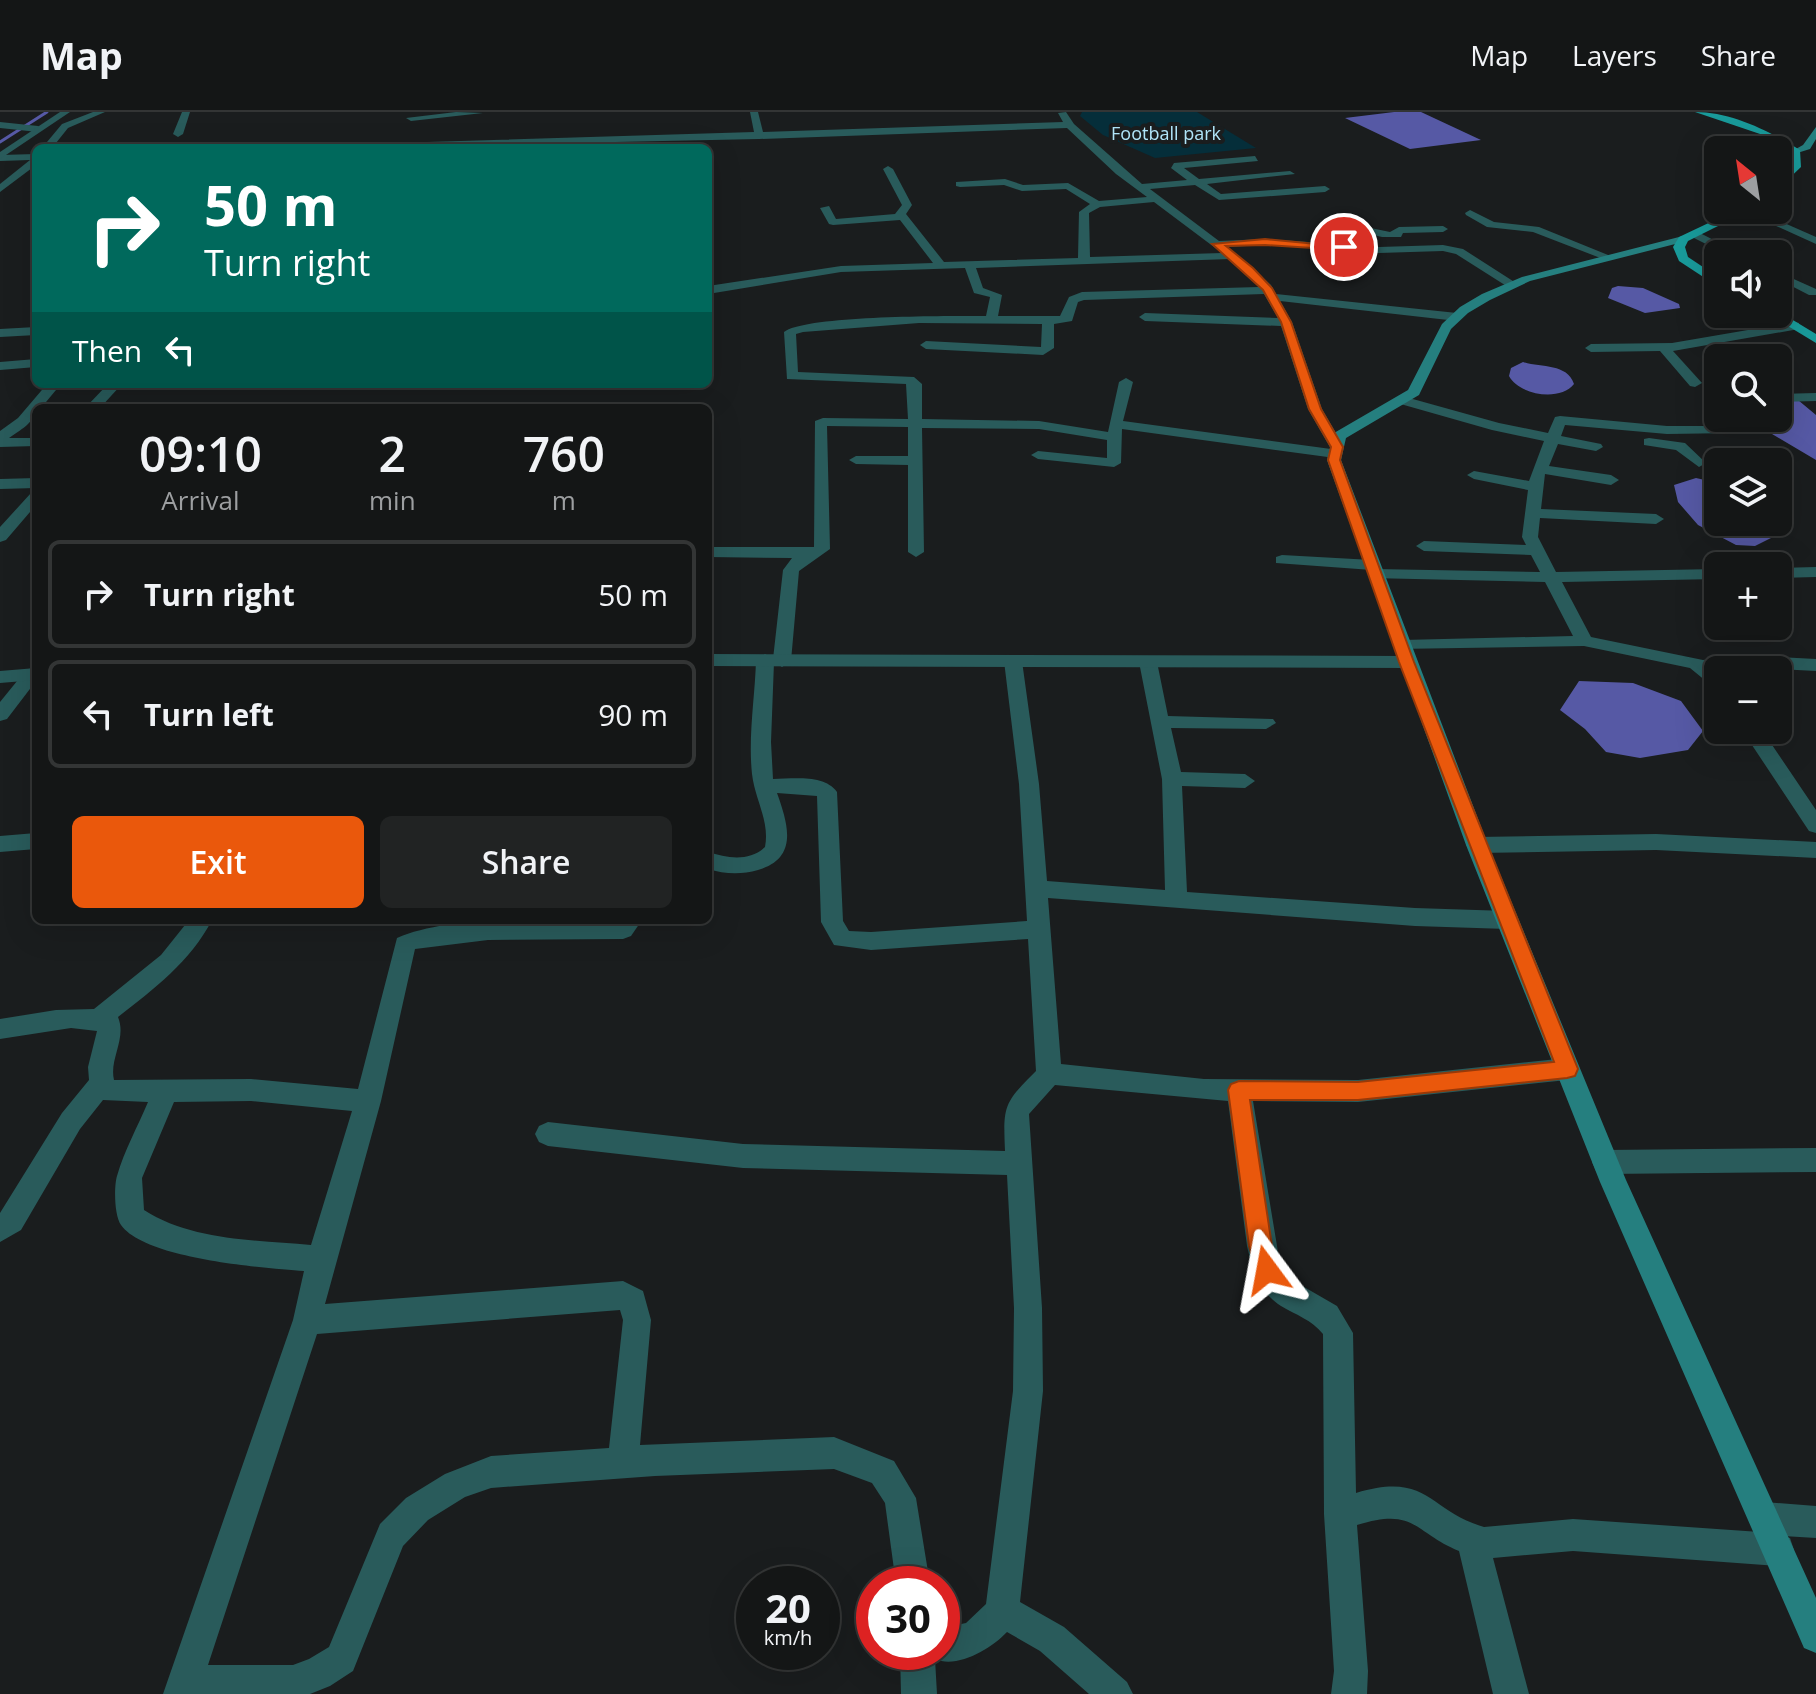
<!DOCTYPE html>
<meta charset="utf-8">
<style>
:root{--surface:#141616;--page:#212323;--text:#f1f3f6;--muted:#9d9fa1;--line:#333535;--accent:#ea580c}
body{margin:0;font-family:"Open Sans",sans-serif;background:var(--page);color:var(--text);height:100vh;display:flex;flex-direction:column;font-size:30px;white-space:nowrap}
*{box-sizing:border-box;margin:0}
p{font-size:26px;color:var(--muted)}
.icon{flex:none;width:44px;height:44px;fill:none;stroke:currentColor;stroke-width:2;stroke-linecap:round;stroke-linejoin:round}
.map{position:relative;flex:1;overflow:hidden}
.side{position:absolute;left:32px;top:292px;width:680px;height:520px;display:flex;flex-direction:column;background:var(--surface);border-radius:12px;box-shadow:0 8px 32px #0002,0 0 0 2px var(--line)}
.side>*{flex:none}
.banner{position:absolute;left:32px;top:32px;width:680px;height:244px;border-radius:12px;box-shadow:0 8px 32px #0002,0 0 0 2px var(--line);background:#00695c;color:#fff;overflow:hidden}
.needle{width:52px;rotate:330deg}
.controls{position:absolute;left:1704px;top:24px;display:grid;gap:16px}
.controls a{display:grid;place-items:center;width:88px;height:88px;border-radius:12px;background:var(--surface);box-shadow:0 8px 32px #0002,0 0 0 2px var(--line);font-size:40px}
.speed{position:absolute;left:736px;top:1454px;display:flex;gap:16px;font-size:40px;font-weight:700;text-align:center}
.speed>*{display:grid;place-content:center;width:104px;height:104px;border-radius:50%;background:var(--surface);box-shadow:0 8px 32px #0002,0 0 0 2px var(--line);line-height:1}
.speed small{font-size:20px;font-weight:400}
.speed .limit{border:12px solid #d22;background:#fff;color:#111}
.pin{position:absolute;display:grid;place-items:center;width:68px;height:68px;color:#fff;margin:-34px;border:4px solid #fff;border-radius:50%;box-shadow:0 2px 8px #0007}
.me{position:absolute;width:88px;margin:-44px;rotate:347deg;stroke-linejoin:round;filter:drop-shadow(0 0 6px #0008)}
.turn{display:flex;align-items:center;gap:28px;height:168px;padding:0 40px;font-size:36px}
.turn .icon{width:104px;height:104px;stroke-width:2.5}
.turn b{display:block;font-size:56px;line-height:68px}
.then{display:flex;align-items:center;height:76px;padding:0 40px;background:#0003;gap:16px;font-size:30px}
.eta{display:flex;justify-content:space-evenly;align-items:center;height:136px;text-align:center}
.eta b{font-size:48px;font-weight:600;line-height:56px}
.action{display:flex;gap:16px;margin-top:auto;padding:16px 40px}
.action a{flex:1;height:92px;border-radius:12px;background:var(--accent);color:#fff;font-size:32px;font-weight:600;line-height:92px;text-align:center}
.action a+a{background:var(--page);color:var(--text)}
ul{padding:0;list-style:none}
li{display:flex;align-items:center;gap:24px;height:108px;margin:0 16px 12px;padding:0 24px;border:4px solid var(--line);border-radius:12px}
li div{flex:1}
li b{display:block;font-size:30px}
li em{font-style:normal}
header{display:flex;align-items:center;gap:48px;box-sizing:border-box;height:112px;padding:0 40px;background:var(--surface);border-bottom:2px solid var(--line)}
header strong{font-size:38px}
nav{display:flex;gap:44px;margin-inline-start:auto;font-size:28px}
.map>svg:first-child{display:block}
.green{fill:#052e3a}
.water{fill:#5659a5}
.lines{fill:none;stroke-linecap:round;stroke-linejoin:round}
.stream{stroke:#5659a5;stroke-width:3}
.minor{fill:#295b5b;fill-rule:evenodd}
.tertiary{fill:#295b5b;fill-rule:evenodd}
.secondary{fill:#257f7f;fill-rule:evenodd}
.primary{fill:#199a9a;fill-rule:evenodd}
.route{fill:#ea580c;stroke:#983908;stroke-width:2}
.labels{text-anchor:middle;stroke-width:8;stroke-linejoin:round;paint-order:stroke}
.far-park-label{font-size:18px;fill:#b0e4f8;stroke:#1a1d1e}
</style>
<header>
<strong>Map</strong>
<nav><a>Map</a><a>Layers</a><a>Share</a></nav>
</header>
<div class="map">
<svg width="1816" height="1582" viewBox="0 0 1816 1582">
<rect width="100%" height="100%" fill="#1a1d1e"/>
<path class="green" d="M 1082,0 L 1197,0 L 1256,36 L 1155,46 L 1103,23 L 1080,4 Z"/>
<path class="water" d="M 1394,0 L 1421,0 L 1481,28 L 1410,37 L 1345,6 Z
M 1618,174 L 1643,176 L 1679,192 L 1680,196 L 1645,201 L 1608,186 L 1612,176 Z
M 1523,250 C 1541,256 1567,251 1574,272 C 1560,290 1519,283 1509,264 L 1511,256 Z
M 1798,288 L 1816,303 L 1816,348 L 1767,319 L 1754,306 L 1778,306 L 1778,290 Z
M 1696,366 L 1718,371 L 1718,410 L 1770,410 L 1771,426 L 1755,434 L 1736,433 L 1698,413 L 1678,390 L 1674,373 Z
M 1579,569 L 1633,571 L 1681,589 L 1703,619 L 1688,638 L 1640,646 L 1606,640 L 1585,617 L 1560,598 Z"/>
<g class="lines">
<path class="stream" d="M 0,30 L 47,0"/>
<path class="minor" d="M 93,0 L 105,0 L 68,16 L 52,36 L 42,36 L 62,12 Z
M 182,0 L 190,0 L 183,22 L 178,25 L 173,22 Z
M 456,0 L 483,1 L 411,9 L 406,6 Z
M 750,0 L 758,0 L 763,20 L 1063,10 L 1058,1 L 1066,0 L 1074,12 L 1142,72 L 1187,68 L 1171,56 L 1174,51 L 1255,44 L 1258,49 L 1184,56 L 1199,67 L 1290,59 L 1295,62 L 1207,72 L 1221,82 L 1325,74 L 1330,77 L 1325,80 L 1219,88 L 1195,73 L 1150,77 L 1219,129 L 1265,127 L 1379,135 L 1443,133 L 1463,137 L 1516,171 L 1516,175 L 1508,175 L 1456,142 L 1443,139 L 1379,141 L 1265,133 L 1228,135 L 1271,173 L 1276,182 L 1457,201 L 1463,205 L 1457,209 L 1280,189 L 1292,210 L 1322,297 L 1344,335 L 1339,339 L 1342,342 L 1340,345 L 1335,346 L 1122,317 L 1121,351 L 1114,355 L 1038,347 L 1031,343 L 1038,339 L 1107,346 L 1107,328 L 1039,317 L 922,316 L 924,440 L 916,445 L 908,440 L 908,353 L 856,352 L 849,348 L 856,344 L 908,344 L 908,315 L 827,314 L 830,437 L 799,459 L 791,549 L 782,555 L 774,550 L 771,630 L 773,667 C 793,667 824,662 837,680 L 843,809 L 849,819 L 871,820 L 1027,809 L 1019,672 L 1004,549 L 1007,545 L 1019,545 L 1022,549 L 1039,672 L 1047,769 L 1165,778 L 1162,667 L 1139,550 L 1142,546 L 1148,544 L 1157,550 L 1168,604 L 1273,607 L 1276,611 L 1266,617 L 1171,616 L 1181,660 L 1245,662 L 1255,669 L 1245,676 L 1182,674 L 1187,780 L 1415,796 L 1507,799 L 1515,802 L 1518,808 L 1515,814 L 1507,817 L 1415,814 L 1048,786 L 1061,952 L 1204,967 L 1358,968 L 1567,946 L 1576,949 L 1579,957 L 1576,965 L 1567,968 L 1358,990 L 1253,989 L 1280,1152 L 1292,1168 L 1337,1194 L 1353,1221 L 1356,1381 C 1429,1359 1428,1399 1484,1415 L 1573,1407 L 1760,1420 L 1753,1417 L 1748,1406 L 1753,1395 L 1764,1390 L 1816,1394 L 1816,1426 L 1783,1424 L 1790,1426 L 1794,1438 L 1790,1450 L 1778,1454 L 1573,1439 L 1493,1446 L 1529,1582 L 1493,1582 L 1459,1439 C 1413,1420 1416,1395 1357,1413 L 1368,1559 L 1367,1582 L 1331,1582 L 1334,1559 L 1324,1402 L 1323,1222 C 1312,1208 1296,1203 1281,1194 C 1260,1181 1252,1157 1247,1134 L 1228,989 L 1055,973 L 1029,1002 L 1042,1196 L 1043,1279 L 1020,1490 L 1064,1515 L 1127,1570 L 1133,1582 L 1089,1582 L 1040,1539 L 1007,1520 C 991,1537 957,1557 935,1547 L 937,1582 L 901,1582 L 900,1540 L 942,1540 L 942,1516 L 966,1511 L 986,1492 L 1013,1279 L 1014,1196 L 1007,1063 L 743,1056 L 548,1034 L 539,1030 L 535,1022 L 539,1014 L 548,1010 L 743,1032 L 1005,1039 C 1003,993 1004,991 1036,959 L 1028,827 L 871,838 L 834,833 L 821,810 L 817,684 L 777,681 C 788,712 799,746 758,758 C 741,763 724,762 708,757 L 708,740 C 727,746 749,750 765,735 C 770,709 755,688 752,662 C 748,624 755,585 756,548 L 765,542 L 773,547 L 783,458 L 792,446 L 708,445 L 708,435 L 814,435 L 815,309 L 823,306 L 908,307 L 906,272 L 787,267 L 784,220 C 806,203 950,204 986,204 L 990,185 L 974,181 L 965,156 L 841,160 L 708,182 L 708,174 L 841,154 L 933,151 L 900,108 L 833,113 L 829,112 L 820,96 L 829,94 L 836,107 L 895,102 L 902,93 L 883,57 L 888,54 L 893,57 L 912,93 L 906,102 L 944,150 L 1078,146 L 1079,100 L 1090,92 L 1066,77 L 1022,79 L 1004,73 L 960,75 L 956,74 L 956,70 L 1005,67 L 1023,73 L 1068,71 L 1099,89 L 1147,85 L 1116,62 L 1067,16 L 759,27 L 322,36 L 327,33 L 754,20 ZM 1154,90 L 1222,141 L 1090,145 L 1089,101 L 1100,95 ZM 1230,147 L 1259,175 L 1082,180 L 1069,185 L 1060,204 L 998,204 L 1002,183 L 983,176 L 976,156 ZM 1264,182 L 1278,206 L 1145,201 L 1139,205 L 1145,209 L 1281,214 L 1308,297 L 1331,337 L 1123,309 L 1133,270 L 1126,266 L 1119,270 L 1108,320 L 1039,309 L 922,307 L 922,272 L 914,265 L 798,260 L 796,222 L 803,220 L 919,211 L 1042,212 L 1041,235 L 926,229 L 920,233 L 926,237 L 1043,243 L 1054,236 L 1054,212 L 1072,209 L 1078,190 L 1084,188 Z
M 0,10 L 38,14 L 43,17 L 38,20 L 0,16 Z
M 36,42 L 36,53 L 0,80 L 0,72 L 30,48 L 0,49 L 0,43 Z
M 1470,98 L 1494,110 L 1539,115 L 1613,145 L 1603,147 L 1533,120 L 1487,115 L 1466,103 L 1465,101 Z
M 1741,98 L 1755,98 L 1816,125 L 1816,132 Z
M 1337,109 L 1390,120 L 1399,115 L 1443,114 L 1448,117 L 1443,120 L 1403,121 L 1401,125 L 1382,125 L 1333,114 L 1333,110 Z
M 1690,120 L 1698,120 L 1741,142 L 1726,142 L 1690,124 Z
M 1778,160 L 1816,177 L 1816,183 L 1809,183 L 1778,167 Z
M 1795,210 L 1799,211 L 1799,217 L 1673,239 L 1702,271 L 1695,275 L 1690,274 L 1660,239 L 1591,240 L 1585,236 L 1591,232 L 1672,231 Z
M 36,215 L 36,223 L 0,225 L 0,217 Z
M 36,247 L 36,255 L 0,258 L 0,250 Z
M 47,272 L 61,272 L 41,296 L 36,296 C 36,310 19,319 9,326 L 36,326 L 36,334 L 0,335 L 0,319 L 18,306 Z
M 108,272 L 122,272 L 100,296 L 85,296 Z
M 335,272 L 379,272 L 372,276 L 340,278 L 335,277 Z
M 1816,281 L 1816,289 L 1778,290 L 1778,282 Z
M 1402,284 L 1499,311 L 1548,321 L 1555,305 L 1560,304 L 1667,314 L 1740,314 L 1742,317 L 1735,321 L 1667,322 L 1565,313 L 1561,324 L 1601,332 L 1603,335 L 1596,339 L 1558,332 L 1549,354 L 1611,363 L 1619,368 L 1611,373 L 1545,362 L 1541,397 L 1656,402 L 1664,407 L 1656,412 L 1540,406 L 1538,425 L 1556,460 L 1718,457 L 1718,467 L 1562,470 L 1591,525 L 1703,548 L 1737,543 L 1816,547 L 1816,559 L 1737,555 L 1715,558 L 1718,560 L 1718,576 L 1712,574 L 1690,556 L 1584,534 L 1396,537 L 1393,533 L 1402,528 L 1573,524 L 1545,470 L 1370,466 L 1368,462 L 1376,457 L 1540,460 L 1531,443 L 1424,439 L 1416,434 L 1424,429 L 1526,433 L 1522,425 L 1528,378 L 1474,367 L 1467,363 L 1474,359 L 1529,369 L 1544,329 L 1492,318 L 1397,291 L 1397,285 Z
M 635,290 L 640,291 L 642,296 L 628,296 Z
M 1649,326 L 1685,331 L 1706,351 L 1699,355 L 1676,338 L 1644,333 L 1644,327 Z
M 36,366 L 36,376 L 0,377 L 0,367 Z
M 36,379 L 36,393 L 6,428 L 0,430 L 0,415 L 31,381 Z
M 1282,443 L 1372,448 L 1380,453 L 1372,458 L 1276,451 L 1276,445 Z
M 1816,455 L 1816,465 L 1778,466 L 1778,456 Z
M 32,556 L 36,557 L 36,569 L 7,607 L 0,609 L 0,590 L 26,558 Z
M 1742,618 L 1762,618 L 1816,698 L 1816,721 L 1809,719 Z
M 36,721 L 36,737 L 0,740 L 0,724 Z
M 1656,722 L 1816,730 L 1816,746 L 1656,738 L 1477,741 L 1470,738 L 1466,733 L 1470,728 L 1477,725 Z
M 189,808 L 212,808 C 190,850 154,877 118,905 C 127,927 109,947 114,968 L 251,967 L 358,977 L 397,826 C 455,800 577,808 642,808 L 631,824 L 623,827 L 488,828 L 415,837 L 381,989 L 325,1192 L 623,1169 L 643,1179 L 651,1208 L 640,1333 L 834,1325 L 894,1349 L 916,1386 L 930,1472 L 896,1472 L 885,1391 L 872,1371 L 834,1357 L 655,1364 L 491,1376 L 465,1385 L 428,1408 L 403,1434 L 353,1559 L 330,1574 L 310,1582 L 163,1582 L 293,1208 L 304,1159 C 263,1156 145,1147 121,1113 C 114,1103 114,1074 117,1064 C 124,1039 138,1014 148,990 L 103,988 L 80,1017 L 21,1118 L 0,1130 L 0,1101 L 62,1001 L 89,968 L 88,955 L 97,919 L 71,916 L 0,927 L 0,907 L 56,898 L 94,897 L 161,843 ZM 251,989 L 352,999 L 311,1133 C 257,1128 192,1129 144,1098 L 142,1066 L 174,990 ZM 620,1198 L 623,1208 L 609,1336 L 491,1344 L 445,1362 L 406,1386 L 380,1412 L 329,1535 L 309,1547 L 293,1553 L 208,1553 L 317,1222 Z
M 1816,1036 L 1816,1060 L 1605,1062 L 1596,1059 L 1592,1050 L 1596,1041 L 1605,1038 Z"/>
<path class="tertiary" d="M 60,0 L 70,0 L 0,47 L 0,40 Z
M 708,542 L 1407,544 L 1416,550 L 1407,556 L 708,554 Z
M 36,556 L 36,568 L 0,571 L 0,559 Z"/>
<path class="secondary" d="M 1816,15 L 1816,27 L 1810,37 L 1794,42 L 1794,38 L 1803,33 Z
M 1683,124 L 1689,127 L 1687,129 L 1530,169 L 1490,188 L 1468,201 L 1451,217 L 1419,283 L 1346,326 L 1341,348 L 1488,733 L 1626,1068 L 1816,1486 L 1816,1541 L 1804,1536 L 1600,1070 L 1466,733 L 1327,348 L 1334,321 L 1408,278 L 1442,212 L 1460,195 L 1482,182 L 1522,165 Z"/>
<path class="primary" d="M 1695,0 C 1732,0 1769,19 1800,38 L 1801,55 L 1778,77 L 1778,68 L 1791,54 L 1792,41 L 1763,23 Z
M 1736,98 L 1750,98 L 1688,129 L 1685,135 L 1688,145 L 1718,165 L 1718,174 L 1714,172 L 1679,149 L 1673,135 L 1679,125 Z
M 1778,199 L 1816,222 L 1816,231 L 1768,202 L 1778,202 Z"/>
</g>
<path class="route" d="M 1265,127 L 1348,135 L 1344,138 L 1265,133 L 1226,134 L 1253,156 L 1272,176 L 1291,210 L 1321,297 L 1343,335 L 1340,348 L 1414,550 L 1578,957 L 1575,964 L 1567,966 L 1358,988 L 1250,988 L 1272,1134 L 1279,1158 L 1276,1166 L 1267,1169 L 1259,1166 L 1249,1134 L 1228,978 L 1231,972 L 1239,969 L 1358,970 L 1554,950 L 1399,550 L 1328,348 L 1331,335 L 1309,297 L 1281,210 L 1263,178 L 1212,132 Z"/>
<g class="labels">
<g class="far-park-label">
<text x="1166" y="28">Football park</text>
</g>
</g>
</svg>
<div class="controls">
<a><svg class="needle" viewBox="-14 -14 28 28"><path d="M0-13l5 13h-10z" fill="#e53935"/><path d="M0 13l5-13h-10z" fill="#9d9fa1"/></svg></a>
<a><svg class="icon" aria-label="sound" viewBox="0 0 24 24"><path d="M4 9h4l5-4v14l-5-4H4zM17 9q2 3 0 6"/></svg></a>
<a><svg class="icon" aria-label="search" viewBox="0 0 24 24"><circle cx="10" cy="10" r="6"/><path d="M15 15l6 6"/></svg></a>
<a><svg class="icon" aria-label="layers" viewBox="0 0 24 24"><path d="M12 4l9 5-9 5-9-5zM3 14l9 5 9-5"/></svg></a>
<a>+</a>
<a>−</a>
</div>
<div class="speed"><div>20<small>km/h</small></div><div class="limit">30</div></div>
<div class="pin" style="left:1344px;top:135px;background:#d93025"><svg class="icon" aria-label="arrive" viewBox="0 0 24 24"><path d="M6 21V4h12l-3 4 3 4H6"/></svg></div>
<svg class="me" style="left:1267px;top:1158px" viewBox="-20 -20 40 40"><path d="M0-17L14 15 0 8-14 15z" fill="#ea580c" stroke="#fff" stroke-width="4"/></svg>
<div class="banner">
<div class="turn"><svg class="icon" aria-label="right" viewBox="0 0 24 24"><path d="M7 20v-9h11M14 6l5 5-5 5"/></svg><div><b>50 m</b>Turn right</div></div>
<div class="then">Then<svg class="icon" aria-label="left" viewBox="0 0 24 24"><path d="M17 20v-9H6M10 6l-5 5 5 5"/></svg></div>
</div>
<section class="side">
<div class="eta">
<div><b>09:10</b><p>Arrival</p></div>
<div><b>2</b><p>min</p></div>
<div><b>760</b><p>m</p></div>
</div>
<ul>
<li><svg class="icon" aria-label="right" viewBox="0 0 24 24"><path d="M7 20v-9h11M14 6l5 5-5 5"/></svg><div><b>Turn right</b></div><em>50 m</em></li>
<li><svg class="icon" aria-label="left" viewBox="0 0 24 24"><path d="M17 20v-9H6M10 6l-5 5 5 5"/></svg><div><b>Turn left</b></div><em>90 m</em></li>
</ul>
<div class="action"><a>Exit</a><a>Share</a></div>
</section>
</div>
